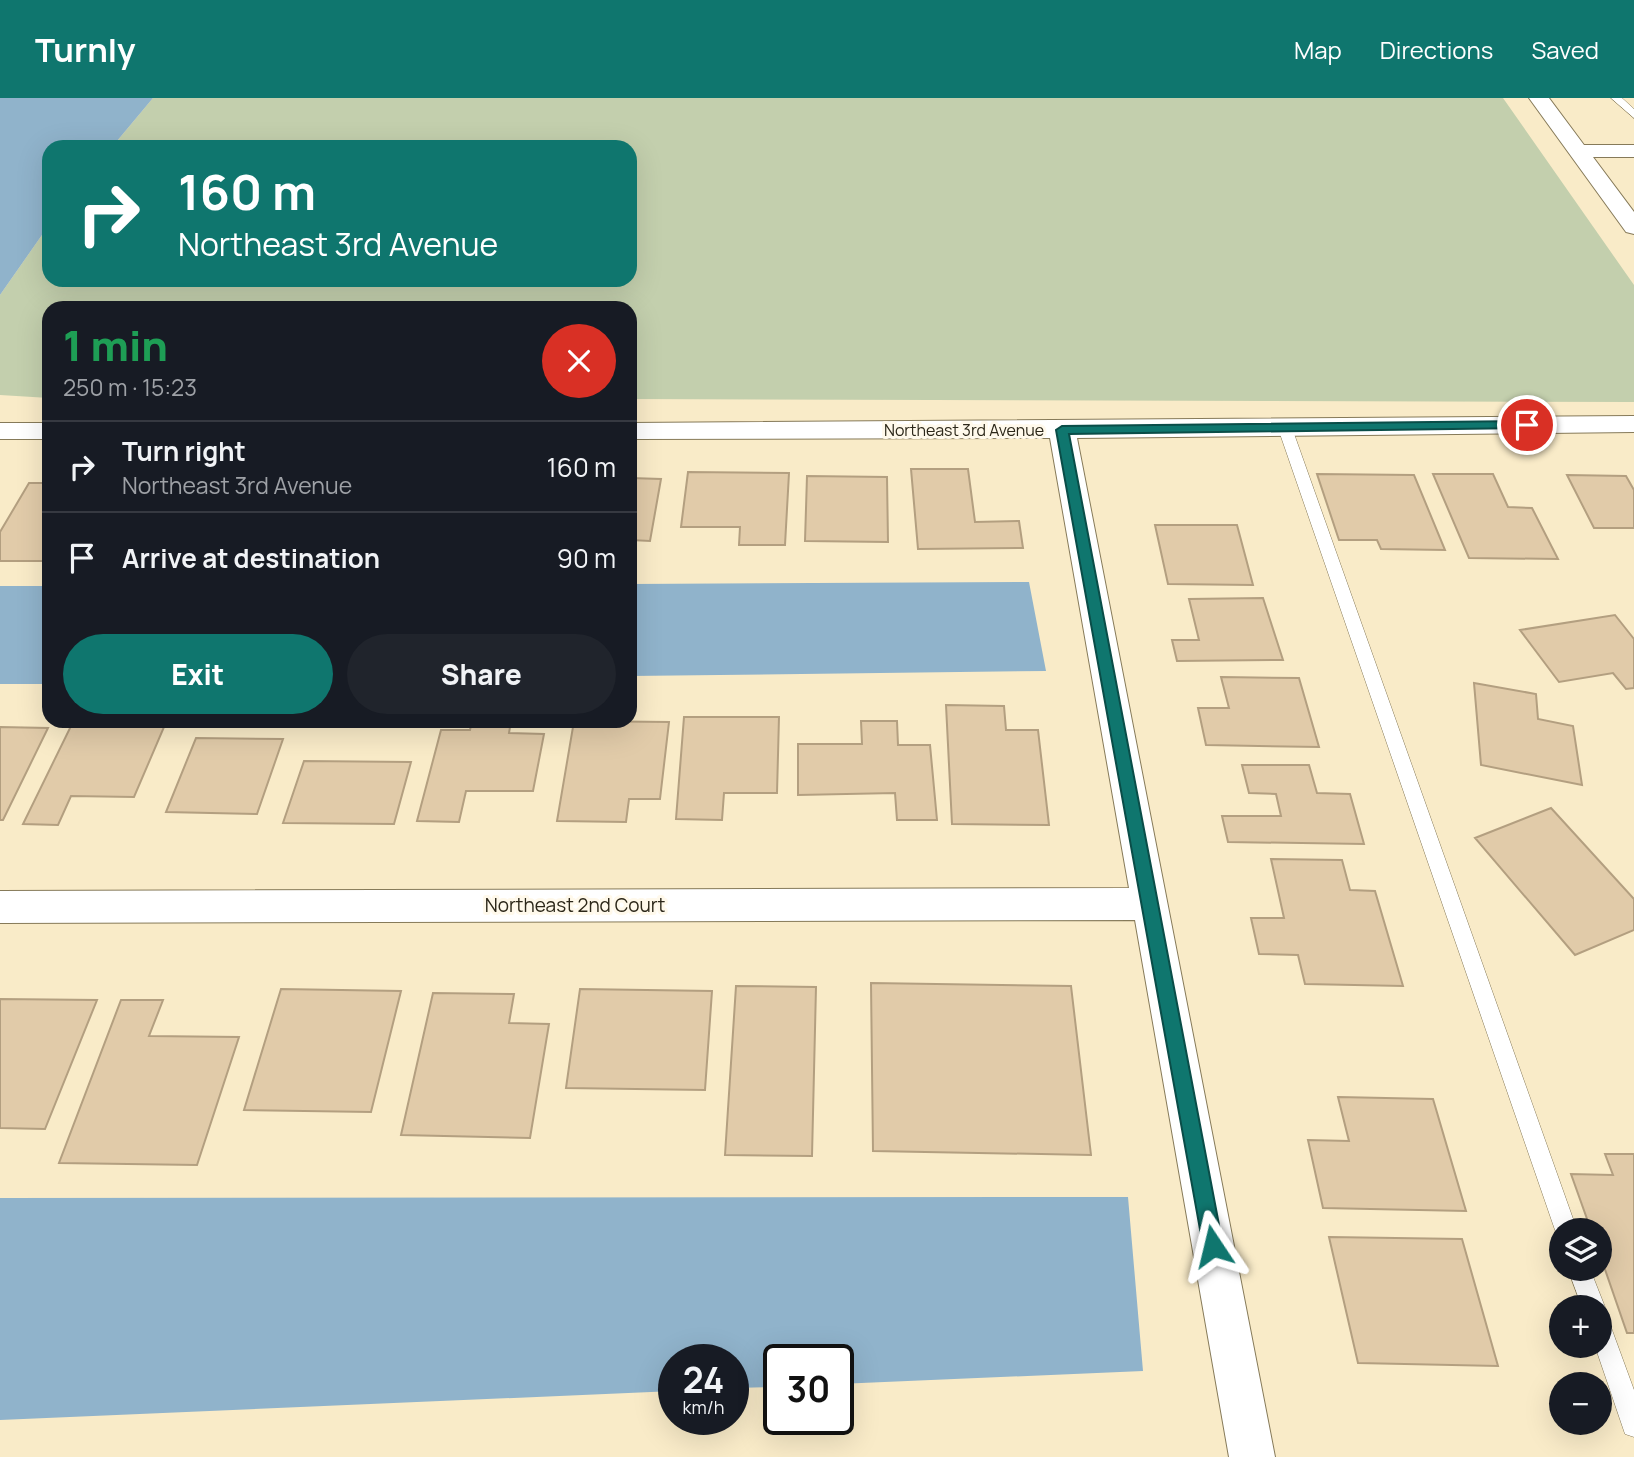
<!DOCTYPE html>
<meta charset="utf-8">
<style>
:root{--surface:#171b24;--page:#20242c;--text:#f1f3f6;--muted:#9ea1a6;--line:#363941;--accent:#0f766e}
body{margin:0;font-family:Manrope,sans-serif;background:var(--page);color:var(--text);height:100vh;display:flex;flex-direction:column;font-size:26px;white-space:nowrap}
*{box-sizing:border-box;margin:0}
p{font-size:23px;color:var(--muted)}
.icon{flex:none;width:38px;height:38px;fill:none;stroke:currentColor;stroke-width:2;stroke-linecap:round;stroke-linejoin:round}
.map{position:relative;flex:1;overflow:hidden}
.details{position:absolute;left:42px;top:203px;width:595px;height:427px;display:flex;flex-direction:column;background:var(--surface);border-radius:21px;box-shadow:0 7px 28px #0002}
.details>*{flex:none}
.top-card{position:absolute;left:42px;top:42px;width:595px;height:147px;border-radius:21px;box-shadow:0 7px 28px #0002;background:#0f766e;color:#fff;overflow:hidden}
.fabs{position:absolute;left:1549px;top:1120px;display:grid;gap:14px}
.fabs a{display:grid;place-items:center;width:63px;height:63px;border-radius:50%;background:var(--surface);box-shadow:0 7px 28px #0002;font-size:35px}
.speed{position:absolute;left:658px;top:1246px;display:flex;gap:14px;font-size:35px;font-weight:700;text-align:center}
.speed>*{display:grid;place-content:center;width:91px;height:91px;border-radius:50%;background:var(--surface);box-shadow:0 7px 28px #0002;line-height:1}
.speed small{font-size:18px;font-weight:400}
.speed .limit{border:4px solid #111;border-radius:10px;background:#fff;color:#111}
.pin{position:absolute;display:grid;place-items:center;width:60px;height:60px;color:#fff;margin:-30px;border:4px solid #fff;border-radius:50%;box-shadow:0 2px 7px #0007}
.me{position:absolute;width:77px;margin:-38px;rotate:350deg;stroke-linejoin:round;filter:drop-shadow(0 0 5px #0008)}
.turn{display:flex;align-items:center;gap:24px;height:147px;padding:0 21px;font-size:32px}
.turn .icon{width:91px;height:91px;stroke-width:2.5}
.turn b{display:block;font-size:49px;line-height:60px}
.round{display:grid;place-items:center;flex:none;width:74px;height:74px;border-radius:37px;background:var(--page)}
.overview{display:flex;align-items:center;justify-content:space-between;height:119px;padding:0 21px}
h1{font-size:42px;font-weight:800;line-height:52px;color:#1e9e55}
.button{display:flex;gap:14px;margin-top:auto;padding:14px 21px}
.button a{flex:1;height:80px;border-radius:42px;background:var(--accent);color:#fff;font-size:28px;font-weight:800;line-height:80px;text-align:center}
.button a+a{background:var(--page);color:var(--text)}
ul{padding:0;list-style:none}
li{display:flex;align-items:center;gap:21px;height:91px;padding:0 21px;border-top:2px solid var(--line)}
li div{flex:1}
li b{display:block;font-size:26px}
li em{font-style:normal}
header{display:flex;align-items:center;gap:42px;box-sizing:border-box;height:98px;padding:0 35px;background:var(--accent);color:#fff}
header strong{font-size:33px}
nav{display:flex;gap:38px;margin-inline-start:auto;font-size:24px}
.map>svg:first-child{display:block}
.green{fill:#c3cfad}
.water{fill:#90b3cb}
.building{fill:#e1cba9;stroke:#b39f80;stroke-width:2}
.lines{fill:none;stroke-linecap:round;stroke-linejoin:round}
.service-casing{stroke:#867a59;stroke-width:1}
.minor-casing{stroke:#867a59;stroke-width:2}
.service{fill:#fff;fill-rule:evenodd}
.minor{fill:#fff;fill-rule:evenodd}
.route{fill:#0f766e;stroke:#0a4d48;stroke-width:2}
.labels{text-anchor:middle;stroke-width:6;stroke-linejoin:round;paint-order:stroke}
.far-street-label{font-size:16px;fill:#2c2719;stroke:#fff9eb}
.street-label{font-size:19px;fill:#2c2719;stroke:#fff9eb}
</style>
<header>
<strong>Turnly</strong>
<nav><a>Map</a><a>Directions</a><a>Saved</a></nav>
</header>
<div class="map">
<svg width="1634" height="1359" viewBox="0 0 1634 1359">
<rect width="100%" height="100%" fill="#f9ebc8"/>
<path class="green" d="M 153,0 L 1503,0 L 1634,187 L 1634,304 L 630,301 L 630,210 L 49,210 L 49,300 L 0,297 L 0,197 L 49,127 L 49,182 L 630,182 L 630,49 L 112,49 Z"/>
<path class="water" d="M 0,0 L 153,0 L 112,49 L 49,49 L 49,127 L 0,197 Z
M 1029,484 L 1046,573 L 630,578 L 630,486 Z
M 0,488 L 49,488 L 49,586 L 0,586 Z
M 1128,1099 L 1143,1273 L 838,1286 L 838,1262 L 779,1262 L 779,1289 L 733,1290 L 733,1262 L 674,1262 L 674,1293 L 0,1322 L 0,1100 Z"/>
<path class="building" d="M 911,371 L 968,371 L 975,424 L 1019,423 L 1023,450 L 918,451 Z
M 688,374 L 789,375 L 785,447 L 739,447 L 740,429 L 681,429 Z
M 1317,376 L 1414,377 L 1445,452 L 1381,451 L 1377,442 L 1339,442 Z
M 1433,376 L 1493,376 L 1508,409 L 1532,410 L 1558,461 L 1469,460 Z
M 1567,377 L 1626,378 L 1634,392 L 1634,430 L 1594,430 Z
M 807,378 L 887,379 L 888,444 L 805,443 Z
M 630,380 L 661,381 L 650,443 L 631,442 L 630,448 Z
M 29,385 L 49,385 L 49,453 L 43,463 L 0,463 L 0,434 Z
M 1155,427 L 1237,427 L 1253,487 L 1168,486 Z
M 1263,500 L 1283,562 L 1177,563 L 1172,542 L 1199,542 L 1189,501 Z
M 1615,517 L 1634,541 L 1634,590 L 1626,591 L 1613,575 L 1559,584 L 1520,532 Z
M 1221,579 L 1299,580 L 1319,649 L 1206,647 L 1198,610 L 1229,610 Z
M 1474,585 L 1536,596 L 1538,621 L 1573,628 L 1582,687 L 1481,667 Z
M 946,607 L 1004,608 L 1006,632 L 1038,632 L 1049,727 L 952,726 Z
M 684,619 L 779,619 L 777,695 L 724,695 L 722,722 L 676,721 Z
M 472,623 L 511,623 L 509,635 L 544,636 L 533,693 L 466,693 L 459,724 L 417,723 L 441,632 L 470,632 Z
M 574,623 L 669,624 L 660,701 L 629,701 L 626,724 L 557,723 Z
M 861,623 L 897,623 L 898,647 L 930,647 L 937,722 L 897,722 L 895,695 L 798,697 L 798,646 L 862,646 Z
M 71,628 L 164,629 L 134,699 L 71,698 L 58,727 L 23,726 Z
M 0,629 L 48,630 L 3,722 L 0,722 Z
M 196,640 L 283,641 L 257,716 L 166,714 Z
M 304,663 L 411,664 L 394,726 L 283,725 Z
M 1242,667 L 1309,667 L 1317,695 L 1350,696 L 1364,746 L 1228,744 L 1222,718 L 1281,718 L 1276,696 L 1249,695 Z
M 1551,710 L 1634,801 L 1634,832 L 1575,857 L 1475,740 Z
M 1271,761 L 1342,762 L 1350,792 L 1375,793 L 1403,888 L 1305,886 L 1298,857 L 1259,856 L 1251,820 L 1284,820 Z
M 871,885 L 1071,888 L 1091,1057 L 873,1053 Z
M 736,888 L 816,889 L 812,1058 L 725,1057 Z
M 281,891 L 401,893 L 371,1014 L 244,1012 Z
M 580,891 L 712,893 L 705,992 L 566,990 Z
M 433,895 L 514,896 L 509,925 L 549,926 L 530,1040 L 401,1037 Z
M 0,901 L 97,902 L 45,1031 L 0,1030 Z
M 121,902 L 163,902 L 149,938 L 239,939 L 197,1067 L 59,1065 Z
M 1338,999 L 1433,1001 L 1466,1113 L 1323,1110 L 1308,1042 L 1349,1043 Z
M 1605,1056 L 1634,1056 L 1634,1235 L 1627,1235 L 1600,1157 L 1600,1132 L 1591,1132 L 1571,1076 L 1613,1077 Z
M 1329,1139 L 1462,1141 L 1498,1268 L 1358,1265 Z"/>
<g class="lines">
<g class="service-casing">
<path id="service" d="M 1611,0 L 1622,0 L 1634,11 L 1634,20 Z
M 1285,326 L 1292,330 L 1577,1132 L 1561,1132 L 1561,1141 L 1555,1132 L 1278,330 Z
M 1568,1171 L 1590,1171 L 1605,1209 L 1600,1217 L 1608,1221 L 1634,1292 L 1634,1339 L 1625,1336 L 1595,1248 L 1600,1248 L 1600,1209 L 1582,1209 Z"/>
</g>
<g class="minor-casing">
<path id="minor" d="M 1529,0 L 1549,0 L 1584,47 L 1634,47 L 1634,59 L 1593,59 L 1634,114 L 1634,136 L 1626,134 Z
M 1634,318 L 1634,334 L 1077,340 L 1275,1359 L 1229,1359 L 1135,822 L 0,825 L 0,793 L 1129,790 L 1050,340 L 630,341 L 630,325 Z
M 0,325 L 49,325 L 49,341 L 0,341 Z"/>
</g>
<use href="#service" class="service"/>
<use href="#minor" class="minor"/>
</g>
<path class="route" d="M 1527,323 L 1533,327 L 1531,330 L 1069,336 L 1223,1148 L 1220,1155 L 1213,1158 L 1206,1155 L 1203,1148 L 1056,332 L 1062,328 Z"/>
<g class="labels">
<g class="far-street-label">
<text x="964" y="338">Northeast 3rd Avenue</text>
</g>
<g class="street-label">
<text x="575" y="814">Northeast 2nd Court</text>
</g>
</g>
</svg>
<div class="fabs">
<a><svg class="icon" aria-label="layers" viewBox="0 0 24 24"><path d="M12 4l9 5-9 5-9-5zM3 14l9 5 9-5"/></svg></a>
<a>+</a>
<a>−</a>
</div>
<div class="speed"><div>24<small>km/h</small></div><div class="limit">30</div></div>
<div class="pin" style="left:1527px;top:327px;background:#d93025"><svg class="icon" aria-label="arrive" viewBox="0 0 24 24"><path d="M6 21V4h12l-3 4 3 4H6"/></svg></div>
<svg class="me" style="left:1213px;top:1148px" viewBox="-20 -20 40 40"><path d="M0-17L14 15 0 8-14 15z" fill="#0f766e" stroke="#fff" stroke-width="4"/></svg>
<div class="top-card">
<div class="turn"><svg class="icon" aria-label="right" viewBox="0 0 24 24"><path d="M7 20v-9h11M14 6l5 5-5 5"/></svg><div><b>160 m</b>Northeast 3rd Avenue</div></div>
</div>
<section class="details">
<div class="overview"><div><h1>1 min</h1><p>250 m · 15:23</p></div><a class="round" style="background:#d93025;color:#fff"><svg class="icon" aria-label="close" viewBox="0 0 24 24"><path d="M6 6l12 12M18 6L6 18"/></svg></a></div>
<ul>
<li><svg class="icon" aria-label="right" viewBox="0 0 24 24"><path d="M7 20v-9h11M14 6l5 5-5 5"/></svg><div><b>Turn right</b><p>Northeast 3rd Avenue</p></div><em>160 m</em></li>
<li><svg class="icon" aria-label="arrive" viewBox="0 0 24 24"><path d="M6 21V4h12l-3 4 3 4H6"/></svg><div><b>Arrive at destination</b></div><em>90 m</em></li>
</ul>
<div class="button"><a>Exit</a><a>Share</a></div>
</section>
</div>
